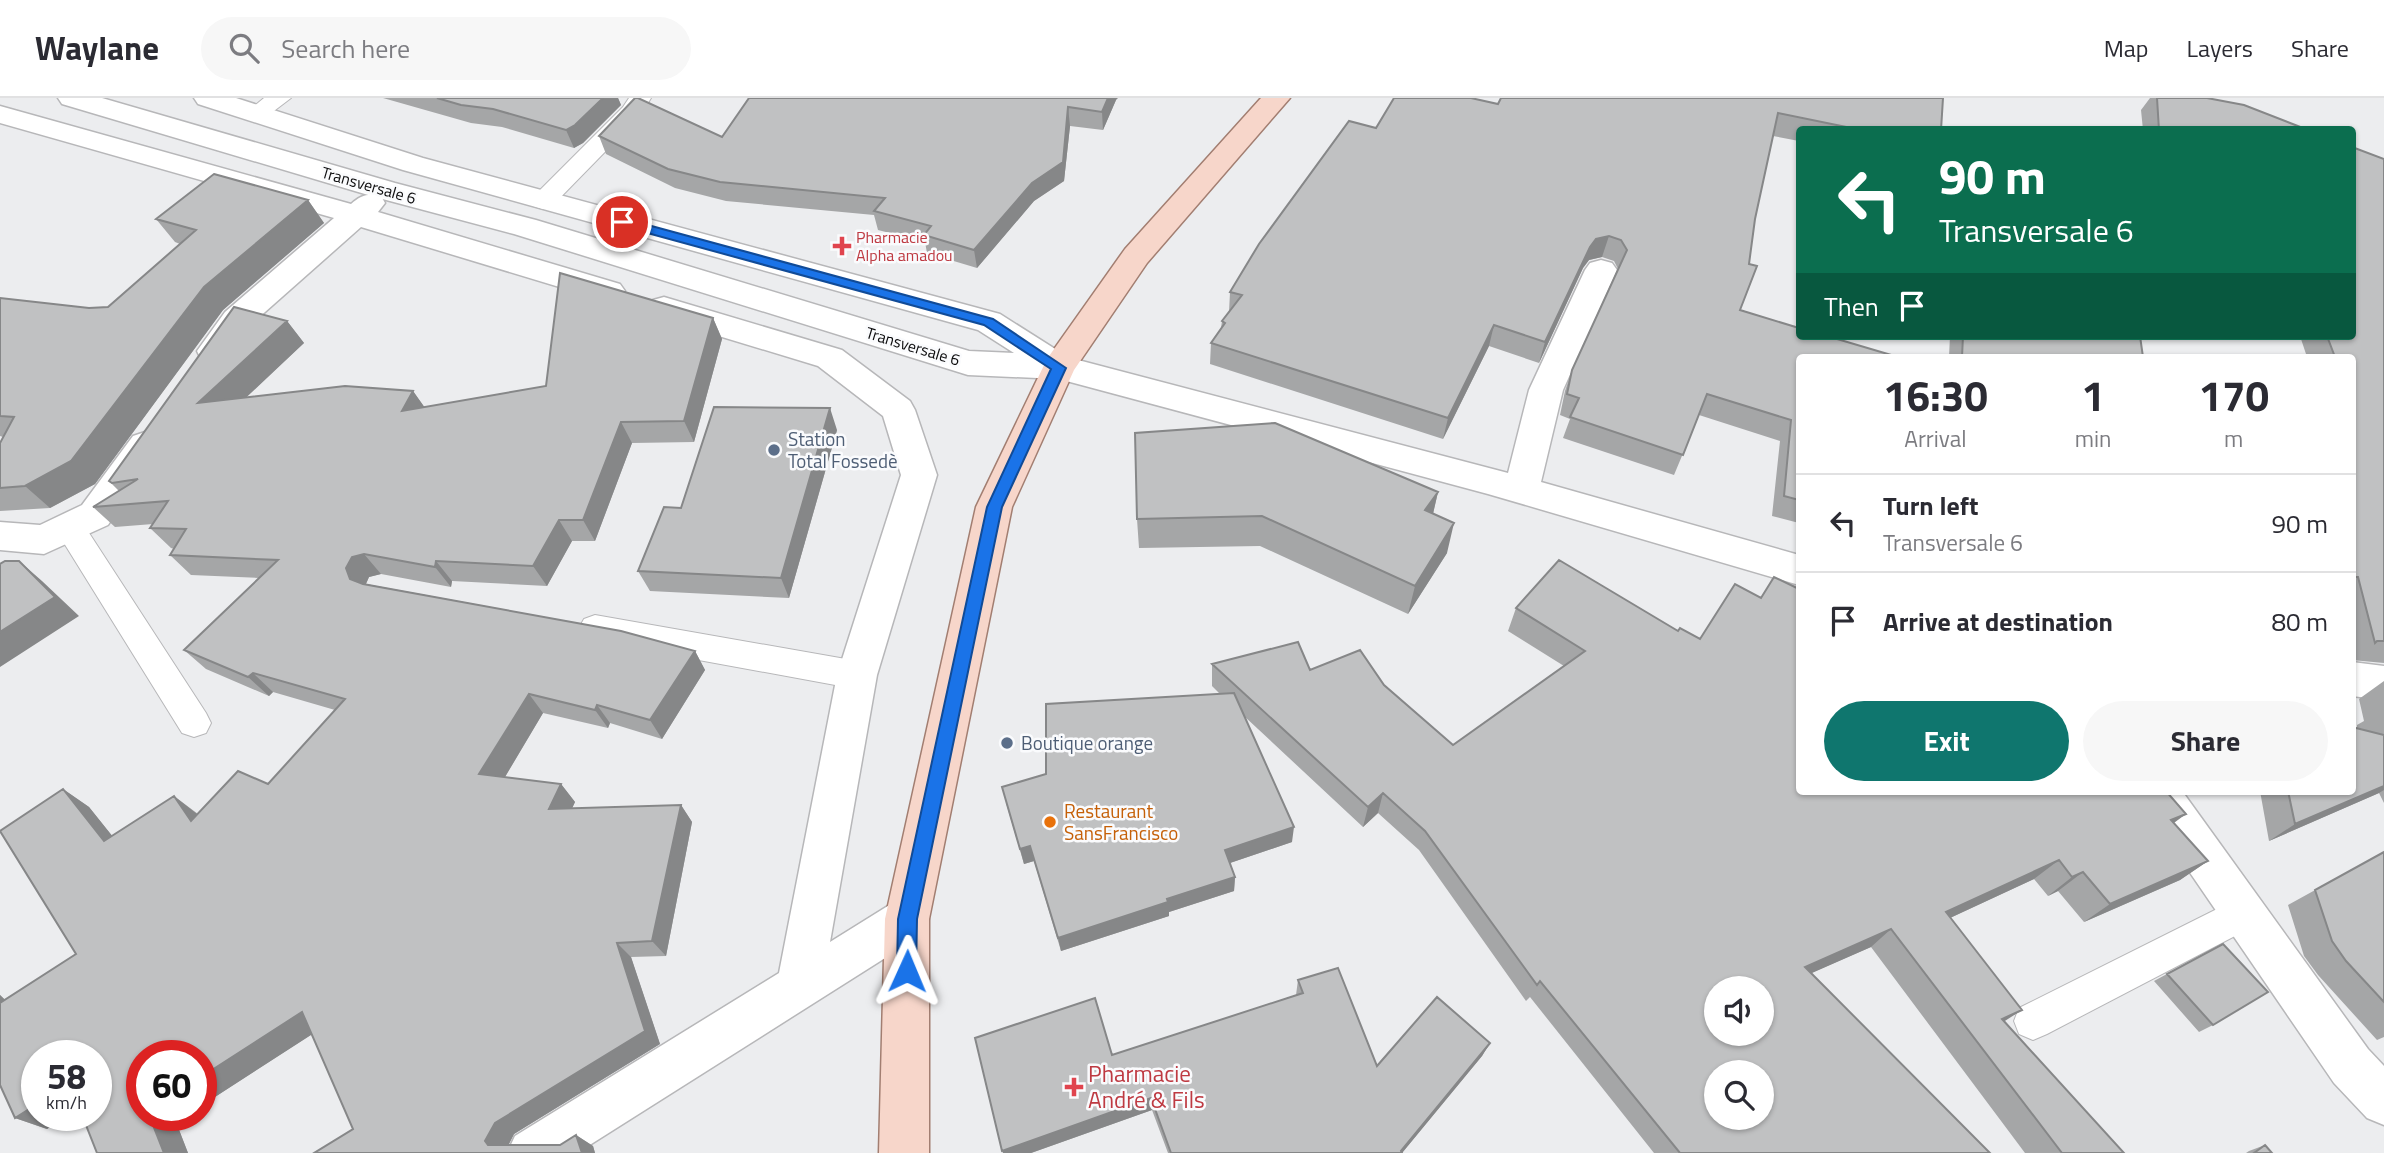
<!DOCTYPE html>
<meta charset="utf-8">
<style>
:root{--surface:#fff;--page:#f7f7f7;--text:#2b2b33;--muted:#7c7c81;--line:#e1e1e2;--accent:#0f766e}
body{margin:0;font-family:"Titillium Web",sans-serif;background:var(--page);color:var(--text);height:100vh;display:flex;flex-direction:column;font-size:26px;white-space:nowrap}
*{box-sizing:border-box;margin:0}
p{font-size:23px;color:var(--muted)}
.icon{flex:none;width:38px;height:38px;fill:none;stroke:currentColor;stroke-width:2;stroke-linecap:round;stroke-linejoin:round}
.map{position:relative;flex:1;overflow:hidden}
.sheet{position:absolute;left:1796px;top:256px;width:560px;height:441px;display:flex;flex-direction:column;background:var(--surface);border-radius:7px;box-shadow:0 2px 5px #0004}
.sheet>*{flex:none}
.top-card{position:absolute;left:1796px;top:28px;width:560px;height:214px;border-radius:7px;box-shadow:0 2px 5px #0004;background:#0b6e4f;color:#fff;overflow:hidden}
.controls{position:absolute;left:1704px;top:878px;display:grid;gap:14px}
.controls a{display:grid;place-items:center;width:70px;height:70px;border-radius:50%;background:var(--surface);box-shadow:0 2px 5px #0004;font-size:35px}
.speed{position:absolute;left:21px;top:942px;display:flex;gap:14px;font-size:35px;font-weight:700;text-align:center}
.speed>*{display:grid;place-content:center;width:91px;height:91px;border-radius:50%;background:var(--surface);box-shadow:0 2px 5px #0004;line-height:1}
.speed small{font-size:18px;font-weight:400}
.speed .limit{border:10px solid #d22;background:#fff;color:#111}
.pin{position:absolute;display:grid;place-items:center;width:60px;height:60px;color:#fff;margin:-30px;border:4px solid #fff;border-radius:50%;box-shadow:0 2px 7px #0007}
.me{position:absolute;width:77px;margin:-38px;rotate:1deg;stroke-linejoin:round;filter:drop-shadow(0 0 5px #0008)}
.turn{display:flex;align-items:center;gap:24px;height:147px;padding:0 28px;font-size:32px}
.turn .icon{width:91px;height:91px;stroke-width:2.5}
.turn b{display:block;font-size:49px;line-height:60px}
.then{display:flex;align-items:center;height:66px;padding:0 28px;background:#0003;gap:14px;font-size:26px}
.eta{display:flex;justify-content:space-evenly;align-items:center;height:119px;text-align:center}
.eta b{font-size:42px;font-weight:700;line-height:49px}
.cta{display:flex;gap:14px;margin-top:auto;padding:14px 28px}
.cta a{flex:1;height:80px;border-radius:42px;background:var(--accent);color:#fff;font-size:28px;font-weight:700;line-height:80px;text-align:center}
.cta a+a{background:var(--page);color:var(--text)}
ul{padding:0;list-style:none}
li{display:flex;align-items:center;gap:21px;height:98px;padding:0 28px;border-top:2px solid var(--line)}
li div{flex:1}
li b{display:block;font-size:26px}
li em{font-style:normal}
header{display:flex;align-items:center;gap:42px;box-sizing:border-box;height:98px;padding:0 35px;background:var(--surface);border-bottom:2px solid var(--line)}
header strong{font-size:33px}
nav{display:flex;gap:38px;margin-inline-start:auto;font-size:24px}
.search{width:490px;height:63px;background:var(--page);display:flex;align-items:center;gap:18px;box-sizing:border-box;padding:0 24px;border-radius:38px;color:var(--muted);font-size:26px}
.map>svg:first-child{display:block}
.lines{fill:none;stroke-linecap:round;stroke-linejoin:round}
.service-casing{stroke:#b7b7b9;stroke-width:2}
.minor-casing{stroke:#b7b7b9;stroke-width:3}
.secondary-casing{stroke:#b7b7b9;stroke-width:3}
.primary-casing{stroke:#a27e71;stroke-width:3}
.service{fill:#fff;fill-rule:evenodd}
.minor{fill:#fff;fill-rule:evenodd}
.secondary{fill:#fff;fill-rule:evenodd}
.primary{fill:#f7d6ca;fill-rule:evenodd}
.wall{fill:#a5a6a7}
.shaded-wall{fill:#868788}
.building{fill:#c0c1c2;stroke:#868788;stroke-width:2;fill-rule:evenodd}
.route{fill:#1a73e8;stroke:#114b97;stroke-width:2}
.health-dot{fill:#e0444e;stroke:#fafbfd;stroke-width:2.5}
.service-dot{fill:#5c6f8a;stroke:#fafbfd;stroke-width:2.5}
.food-dot{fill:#e8710a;stroke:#fafbfd;stroke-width:2.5}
.labels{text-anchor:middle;stroke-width:5;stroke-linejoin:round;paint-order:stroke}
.far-street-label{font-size:16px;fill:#0d0d0e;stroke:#fafbfd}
.far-health-label{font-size:16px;fill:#be3a42;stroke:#fafbfd;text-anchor:start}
.service-label{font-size:19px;fill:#4e5e75;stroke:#fafbfd;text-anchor:start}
.food-label{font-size:19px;fill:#c56008;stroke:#fafbfd;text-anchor:start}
.near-health-label{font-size:23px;fill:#be3a42;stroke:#fafbfd;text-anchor:start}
</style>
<header>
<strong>Waylane</strong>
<div class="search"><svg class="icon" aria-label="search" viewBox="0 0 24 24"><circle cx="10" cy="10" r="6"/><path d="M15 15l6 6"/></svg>Search here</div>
<nav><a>Map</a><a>Layers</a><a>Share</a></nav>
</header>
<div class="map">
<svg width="2384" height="1055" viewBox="0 0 2384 1055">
<rect width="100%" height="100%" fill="#ecedef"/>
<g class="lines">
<g class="service-casing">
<path id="service" d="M 264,0 L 291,0 L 266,19 L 250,19 L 247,14 Z
M 629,0 L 651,0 L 640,18 L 552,108 L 543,111 L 534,108 L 531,103 L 534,98 L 623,9 Z
M 69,417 L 80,421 L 206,615 L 211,625 L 206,635 L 194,639 L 182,635 L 54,429 L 58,421 Z
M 595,517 L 857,563 L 868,567 L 873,577 L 868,587 L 857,591 L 595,543 L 584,539 L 579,530 L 584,521 Z
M 2243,798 L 2256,803 L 2261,815 L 2256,827 L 2047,936 L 2033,942 L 2019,936 L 2014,923 L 2019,910 Z"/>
</g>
<g class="minor-casing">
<path id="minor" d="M 0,8 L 351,106 C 361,97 368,95 381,98 L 385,105 L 378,114 L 620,186 L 625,193 L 620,200 L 609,204 L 361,129 L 247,230 L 225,261 L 213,264 L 201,261 L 197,253 L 225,214 L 334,120 L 0,25 Z
M 1601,162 L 1612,165 L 1617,172 L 1563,292 L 1541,384 L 1799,457 L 1799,487 L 1488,396 L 1059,281 L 1047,277 L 1042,269 L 1047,261 L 1059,257 L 1508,375 L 1529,292 L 1585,172 L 1590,165 Z
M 664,199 L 842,252 L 910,303 L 915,312 L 937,377 L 877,577 L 830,844 L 891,806 L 907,800 L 923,806 L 929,821 L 923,836 L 577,1055 L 507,1055 L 515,1038 L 779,875 L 837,577 L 901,377 L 883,318 L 818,268 L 653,218 L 648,210 L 653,202 Z
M 145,334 L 157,338 L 162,347 L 108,427 L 44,456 L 0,452 L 0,424 L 40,427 L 82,407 L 133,338 Z
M 2352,564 L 2384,568 L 2384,602 L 2352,598 Z
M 2137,693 L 2182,693 L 2368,951 L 2384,968 L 2384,1027 L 2367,1020 L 2334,985 L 2143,706 Z"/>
</g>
<g class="secondary-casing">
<path id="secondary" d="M 58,0 L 102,0 L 395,85 L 536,122 L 969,253 L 1014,255 L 978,232 L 403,72 L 198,6 L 194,0 L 236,0 L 423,60 L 1000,216 L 1071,261 L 1076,269 L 1071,277 L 1059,281 L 968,277 L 514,136 L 375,99 L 62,6 Z"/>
</g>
<g class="primary-casing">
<path id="primary" d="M 1261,0 L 1290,0 L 1147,165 L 1074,272 L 1012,409 L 929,821 L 929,1055 L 879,1055 L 885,821 L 976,409 L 1047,261 L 1125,151 Z"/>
</g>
<use href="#service" class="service"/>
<use href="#minor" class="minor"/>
<use href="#secondary" class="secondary"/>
<use href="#primary" class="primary"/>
</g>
<path class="wall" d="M 383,0 L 618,0 L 621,7 L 583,45 L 574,50 L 502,29 L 471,25 Z
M 1943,0 L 1941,32 L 1799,32 L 1799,43 L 1773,38 L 1755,121 L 1740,212 L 1799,259 L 1799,425 L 1772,418 L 1780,343 L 1699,317 L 1674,377 L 1563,340 L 1570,321 L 1560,317 L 1565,293 L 1572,272 L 1618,171 L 1614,163 L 1602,159 L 1589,162 L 1583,170 L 1539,265 L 1489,248 L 1443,341 L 1210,266 L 1211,245 L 1221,230 L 1222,223 L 1229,214 L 1230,194 L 1376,30 L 1498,6 Z
M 2150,0 L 2207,0 L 2308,32 L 2143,32 L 2141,12 Z
M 1116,2 L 1103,32 L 1070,28 L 1064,83 L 1034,103 L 977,170 L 927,155 L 925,144 L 878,132 L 874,117 L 726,103 L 675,90 L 606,56 L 599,38 L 722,39 Z
M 2384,61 L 2384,565 L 2352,562 L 2352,259 L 2307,259 L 2300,238 L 2352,238 Z
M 308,102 L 324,125 L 223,212 L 95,386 L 50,410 L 0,413 L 0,345 L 3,339 L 0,338 L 0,200 L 89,210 L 108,209 L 180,146 L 175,144 L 156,121 Z
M 560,175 L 713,220 L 722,241 L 694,344 L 632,345 L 595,443 L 572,443 L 547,488 L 452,483 L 451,489 L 381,476 L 369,479 L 366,486 L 621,533 L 695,553 L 705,572 L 662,641 L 610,625 L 608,630 L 543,615 L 505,679 L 561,686 L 575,704 L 572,710 L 681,707 L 692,724 L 666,858 L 631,859 L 660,946 L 514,1036 L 508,1047 L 560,1047 L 576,1037 L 593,1048 L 595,1055 L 314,1055 L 353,1031 L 312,936 L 201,1008 L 201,957 L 142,957 L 142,1017 L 187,1017 L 176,1024 L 188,1055 L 97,1055 L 82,1017 L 96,1017 L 96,957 L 37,957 L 37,1017 L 68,1017 L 47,1031 L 15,1020 L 0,987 L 0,897 L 5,902 L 76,856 L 0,733 L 63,691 L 89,709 L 112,738 L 174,698 L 198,716 L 238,673 L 268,686 L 335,612 L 273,594 L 269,598 L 206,571 L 184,552 L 259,480 L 191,477 L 170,457 L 174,451 L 171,450 L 150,430 L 153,426 L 115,429 L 93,409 L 119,393 L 109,383 L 234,209 L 287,223 L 304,245 L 245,300 L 345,288 L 413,293 L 424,309 L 546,288 Z
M 1950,238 L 2140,238 L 2143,259 L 1949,259 Z
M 2147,238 L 2166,238 L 2163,242 Z
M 837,332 L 789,500 L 650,493 L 638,473 L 681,410 Z
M 1438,394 L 1433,416 L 1447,455 L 1408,516 L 1260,448 L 1139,450 L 1137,421 Z
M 1559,462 L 1799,693 L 2173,725 L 2208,763 L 2180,782 L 2084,824 L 2058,793 L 2048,798 L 2034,781 L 1950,820 L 2003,924 L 2124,1055 L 2025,1055 L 1871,849 L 1811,875 L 1990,1055 L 1654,1055 L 1530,899 L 1526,903 L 1419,752 L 1378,715 L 1363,729 L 1244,618 L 1292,744 L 1230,765 L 1235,779 L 1234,793 L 1169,814 L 1169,818 L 1061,853 L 1034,763 L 1024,766 L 1006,705 L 1046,676 L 1220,596 L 1212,588 L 1212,566 L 1310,572 L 1384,587 L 1453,647 L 1564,568 L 1508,533 L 1516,510 Z
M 2384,583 L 2384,705 L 2379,695 L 2269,743 L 2260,693 L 2352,693 L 2357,631 L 2357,627 L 2364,623 L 2359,601 Z
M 2384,754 L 2384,939 L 2377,942 L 2318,877 L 2304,858 L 2288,807 Z
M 2167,876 L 2213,927 L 2199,934 L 2154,883 Z
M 1298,882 L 1377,968 L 1490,945 L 1482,958 L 1402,1055 L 1168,1055 L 1152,1012 L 1031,1055 L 1003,1055 L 1112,957 L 1296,897 Z
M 2265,1047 L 2272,1055 L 2246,1055 L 2249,1053 Z"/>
<path class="shaded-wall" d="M 603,0 L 618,0 L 621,7 L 583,45 L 574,50 L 566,32 Z
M 1108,0 L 1118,0 L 1116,2 L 1103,32 L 1102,14 Z
M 1068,9 L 1070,28 L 1064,83 L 1034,103 L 977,170 L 974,152 Z
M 308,102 L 324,125 L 223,212 L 95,386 L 50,410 L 25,388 L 204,189 Z
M 1609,138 L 1602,159 L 1589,162 L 1583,170 L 1539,265 L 1545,244 L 1590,149 L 1596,141 Z
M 713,220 L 722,241 L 694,344 L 684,323 Z
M 287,223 L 304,245 L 217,327 L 198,305 Z
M 1494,227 L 1489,248 L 1443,341 L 1448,320 Z
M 413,293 L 428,314 L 402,313 Z
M 830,310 L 837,332 L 789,500 L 781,480 Z
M 621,324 L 632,345 L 595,443 L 583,422 Z
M 1438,394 L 1431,424 L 1425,412 Z
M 559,422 L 572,443 L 547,488 L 533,468 Z
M 1454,425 L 1447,455 L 1408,516 L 1415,488 Z
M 364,456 L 381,476 L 369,479 L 364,490 L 350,481 L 346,470 L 352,459 Z
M 19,463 L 42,483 L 79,518 L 0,569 L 0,534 Z
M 436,463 L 452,483 L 451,489 L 435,469 Z
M 695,553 L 705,572 L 662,641 L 650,622 Z
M 253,575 L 273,594 L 269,598 L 248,579 Z
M 529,596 L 543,615 L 496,694 L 479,676 Z
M 597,607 L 610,625 L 608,630 L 595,612 Z
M 561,686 L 575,704 L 564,728 L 549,711 Z
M 2384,688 L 2384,692 L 2379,695 L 2269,743 L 2295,726 Z
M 63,691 L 89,709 L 130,760 L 104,743 Z
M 1383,695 L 1378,715 L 1363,729 L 1368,709 Z
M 174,698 L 197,716 L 215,740 L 191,723 Z
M 681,707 L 692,724 L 666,858 L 652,843 Z
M 2186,716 L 2159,736 L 2171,722 Z
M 1294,729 L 1292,744 L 1224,767 L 1225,752 Z
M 1030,748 L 1034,763 L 1024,766 L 1020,751 Z
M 2059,762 L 2034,781 L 1924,832 L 1946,814 Z
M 2208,763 L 2180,782 L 2084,824 L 2110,806 Z
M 2083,774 L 2058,793 L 2048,798 L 2072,779 Z
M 1235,779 L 1234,793 L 1169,814 L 1169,818 L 1061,853 L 1058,840 L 1167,801 Z
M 1891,831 L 1871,849 L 1787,886 L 1805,869 Z
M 617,845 L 631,859 L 660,946 L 514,1036 L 505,1054 L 488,1047 L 485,1043 L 495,1025 Z
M 0,897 L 21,917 L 0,935 Z
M 2022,912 L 1997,928 L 2002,921 Z
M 302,914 L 325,928 L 201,1008 L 201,979 Z
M 1490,945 L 1482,958 L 1402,1055 L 1400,1055 Z
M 1151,1000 L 1152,1012 L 1031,1055 L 1003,1055 L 1002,1053 Z
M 37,1006 L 37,1017 L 68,1017 L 47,1031 L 15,1020 Z
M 149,1017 L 187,1017 L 176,1024 L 188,1055 L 164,1055 Z
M 576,1037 L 593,1048 L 595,1055 L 582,1055 Z"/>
<path class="building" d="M 437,0 L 603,0 L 575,27 L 566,32 L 493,11 L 461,7 Z
M 635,0 L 638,0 L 722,39 L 749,0 L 1108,0 L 1102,14 L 1068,9 L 1063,64 L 1032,85 L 974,152 L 924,137 L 931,128 L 874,113 L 885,100 L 720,84 L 668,71 L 599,38 Z
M 1394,0 L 1471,0 L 1498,6 L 1501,0 L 1943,0 L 1941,32 L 1861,32 L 1778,15 L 1755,121 L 1749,166 L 1757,168 L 1740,212 L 1799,230 L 1799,238 L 1827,238 L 1898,259 L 1799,259 L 1799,402 L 1784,398 L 1791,322 L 1707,296 L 1683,357 L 1570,319 L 1579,300 L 1567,296 L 1572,272 L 1627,152 L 1621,142 L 1609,138 L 1596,141 L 1590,149 L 1545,244 L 1494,227 L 1448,320 L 1211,245 L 1225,225 L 1222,223 L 1242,197 L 1230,194 L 1259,146 L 1349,23 L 1376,30 Z
M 2157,0 L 2207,0 L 2244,7 L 2308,32 L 2159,32 Z
M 2352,49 L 2384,61 L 2384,543 L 2377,543 L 2375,545 L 2358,479 L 2352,479 L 2352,259 L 2335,259 L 2327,238 L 2352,238 Z
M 214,76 L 308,102 L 204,189 L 71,363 L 25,388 L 0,390 L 0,345 L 14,319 L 0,318 L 0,200 L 89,210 L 108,209 L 196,132 L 156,121 Z
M 560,175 L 713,220 L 684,323 L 621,324 L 583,422 L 559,422 L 533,468 L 436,463 L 435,469 L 364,456 L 352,459 L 346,470 L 350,481 L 363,486 L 621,533 L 695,553 L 650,622 L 597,607 L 595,612 L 529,596 L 479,676 L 561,686 L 549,711 L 681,707 L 652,843 L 617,845 L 645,933 L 495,1025 L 485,1043 L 488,1047 L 560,1047 L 576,1037 L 582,1055 L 314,1055 L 353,1031 L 302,914 L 201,979 L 201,957 L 142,957 L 142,1017 L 149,1017 L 164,1055 L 97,1055 L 82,1017 L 96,1017 L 96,957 L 37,957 L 37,1006 L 15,1020 L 0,987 L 0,905 L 76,856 L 0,733 L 63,691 L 104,743 L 174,698 L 191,723 L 238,673 L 268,686 L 345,601 L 253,575 L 248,579 L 184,552 L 278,462 L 170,457 L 186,431 L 150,430 L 168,403 L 93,409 L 138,381 L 112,385 L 109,383 L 234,209 L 287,223 L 198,305 L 345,288 L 413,293 L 402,313 L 546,288 Z
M 1963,238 L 2140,238 L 2143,259 L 1962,259 Z
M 714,309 L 830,310 L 781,480 L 638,473 L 664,409 L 681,410 Z
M 1275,325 L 1438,394 L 1425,412 L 1454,425 L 1415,488 L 1262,418 L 1137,421 L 1135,335 Z
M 1559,462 L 1678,533 L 1680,530 L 1700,541 L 1735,486 L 1761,500 L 1774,479 L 1799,491 L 1799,693 L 2166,693 L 2186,716 L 2171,722 L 2208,763 L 2110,806 L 2083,774 L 2072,779 L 2059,762 L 1946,814 L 2022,912 L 2002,921 L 2124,1055 L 2062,1055 L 1891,831 L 1805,869 L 1990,1055 L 1680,1055 L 1540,883 L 1537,887 L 1425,733 L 1383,695 L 1368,709 L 1212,566 L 1298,544 L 1310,572 L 1360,552 L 1384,587 L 1453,647 L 1585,553 L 1516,510 ZM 1717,891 L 1762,891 L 1762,936 L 1717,936 ZM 1717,975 L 1762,975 L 1762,1020 L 1717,1020 Z
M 5,463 L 19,463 L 55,499 L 0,534 L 0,466 Z
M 1234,595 L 1294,729 L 1225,752 L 1235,779 L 1167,801 L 1168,804 L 1058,840 L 1030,748 L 1020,751 L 1002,689 L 1046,676 L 1046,606 Z
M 2352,629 L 2384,637 L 2384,688 L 2295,726 L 2288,693 L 2352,693 Z
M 2384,754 L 2384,904 L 2346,863 L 2332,843 L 2315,792 Z
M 2223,846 L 2268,894 L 2213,927 L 2167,876 Z
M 1338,870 L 1377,968 L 1437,899 L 1490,945 L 1401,1053 L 1402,1055 L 1171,1055 L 1151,1000 L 1002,1053 L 975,940 L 1095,900 L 1112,957 L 1303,895 L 1298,882 Z
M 2265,1047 L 2272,1055 L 2254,1055 Z"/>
<path class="route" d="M 622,120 L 993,221 L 1066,270 L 1002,409 L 917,821 L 916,873 L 914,880 L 907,882 L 900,880 L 897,873 L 898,821 L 987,409 L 1051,271 L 984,227 L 618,127 L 618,121 Z"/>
<g class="health-dot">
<path d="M838.5 137.5h7v7h7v7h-7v7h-7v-7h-7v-7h7z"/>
<path d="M1070.5 978.5h7v7h7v7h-7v7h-7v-7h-7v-7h7z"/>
</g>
<g class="service-dot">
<circle cx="774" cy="352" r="7"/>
<circle cx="1007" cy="645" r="7"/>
</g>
<circle class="food-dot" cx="1050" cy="724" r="7"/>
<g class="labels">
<g class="far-street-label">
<text transform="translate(369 87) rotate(16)" y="6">Transversale 6</text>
<text transform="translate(913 248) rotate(17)" y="6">Transversale 6</text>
</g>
<g class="far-health-label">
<text x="856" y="145">Pharmacie<tspan x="856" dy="18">Alpha amadou</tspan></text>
</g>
<g class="service-label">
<text x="788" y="348">Station<tspan x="788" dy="22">Total Fossedè</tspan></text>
<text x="1021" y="652">Boutique orange</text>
</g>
<g class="food-label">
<text x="1064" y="720">Restaurant<tspan x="1064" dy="22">SansFrancisco</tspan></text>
</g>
<g class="near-health-label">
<text x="1088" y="984">Pharmacie<tspan x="1088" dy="26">André &amp; Fils</tspan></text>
</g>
</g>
</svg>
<div class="controls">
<a><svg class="icon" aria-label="sound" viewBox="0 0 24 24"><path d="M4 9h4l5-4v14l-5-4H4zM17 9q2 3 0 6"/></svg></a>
<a><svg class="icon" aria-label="search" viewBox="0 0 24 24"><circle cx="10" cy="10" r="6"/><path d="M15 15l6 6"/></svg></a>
</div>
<div class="speed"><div>58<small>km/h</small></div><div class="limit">60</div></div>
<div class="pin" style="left:622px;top:124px;background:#d93025"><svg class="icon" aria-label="arrive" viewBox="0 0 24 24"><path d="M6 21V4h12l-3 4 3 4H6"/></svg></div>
<svg class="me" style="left:907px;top:873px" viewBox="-20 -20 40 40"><path d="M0-17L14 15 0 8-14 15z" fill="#1a73e8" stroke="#fff" stroke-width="4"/></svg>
<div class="top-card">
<div class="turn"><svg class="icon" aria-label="left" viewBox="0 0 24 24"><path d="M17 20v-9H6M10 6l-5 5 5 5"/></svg><div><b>90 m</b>Transversale 6</div></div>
<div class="then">Then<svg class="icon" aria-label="arrive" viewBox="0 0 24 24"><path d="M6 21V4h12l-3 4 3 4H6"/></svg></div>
</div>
<section class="sheet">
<div class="eta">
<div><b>16:30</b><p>Arrival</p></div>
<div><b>1</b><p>min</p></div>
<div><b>170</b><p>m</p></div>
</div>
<ul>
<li><svg class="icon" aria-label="left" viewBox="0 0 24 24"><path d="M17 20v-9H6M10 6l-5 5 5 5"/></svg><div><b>Turn left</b><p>Transversale 6</p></div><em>90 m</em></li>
<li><svg class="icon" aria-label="arrive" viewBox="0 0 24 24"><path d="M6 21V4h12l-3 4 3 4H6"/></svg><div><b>Arrive at destination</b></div><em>80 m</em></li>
</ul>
<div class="cta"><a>Exit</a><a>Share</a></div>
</section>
</div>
